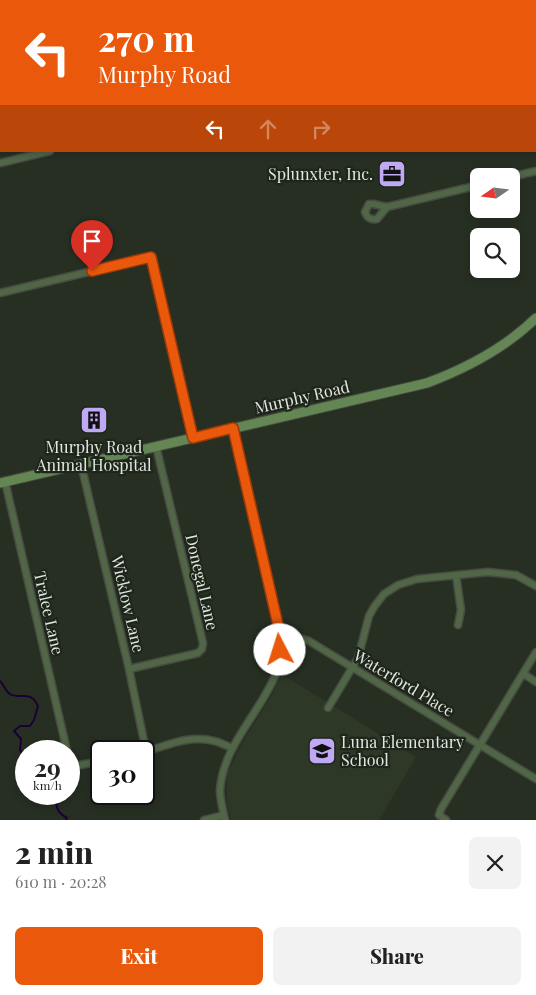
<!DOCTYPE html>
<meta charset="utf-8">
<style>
:root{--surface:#fff;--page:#f2f2f2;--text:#222;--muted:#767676;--accent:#ea580c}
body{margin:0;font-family:"Playfair Display",serif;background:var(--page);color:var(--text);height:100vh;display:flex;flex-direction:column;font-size:19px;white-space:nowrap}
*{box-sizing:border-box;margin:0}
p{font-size:16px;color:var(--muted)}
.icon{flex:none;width:28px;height:28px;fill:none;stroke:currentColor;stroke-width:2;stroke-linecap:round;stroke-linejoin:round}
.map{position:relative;height:820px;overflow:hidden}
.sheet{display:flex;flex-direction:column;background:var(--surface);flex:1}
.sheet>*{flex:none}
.hud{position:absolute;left:0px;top:0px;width:536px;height:152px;box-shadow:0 2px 8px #0003;background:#ea580c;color:#fff;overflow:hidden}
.needle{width:32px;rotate:256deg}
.tools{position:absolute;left:470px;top:168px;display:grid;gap:10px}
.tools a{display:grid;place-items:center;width:50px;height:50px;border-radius:8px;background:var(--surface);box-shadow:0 2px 8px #0003;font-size:25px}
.speed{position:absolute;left:15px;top:740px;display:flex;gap:10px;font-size:25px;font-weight:700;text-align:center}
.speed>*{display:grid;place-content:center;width:65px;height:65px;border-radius:50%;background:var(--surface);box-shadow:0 2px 8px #0003;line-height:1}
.speed small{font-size:12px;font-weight:400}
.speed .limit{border:2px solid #111;border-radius:8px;background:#fff;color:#111}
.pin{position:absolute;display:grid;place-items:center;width:42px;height:42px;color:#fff;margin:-51px -21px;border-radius:50% 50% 50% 0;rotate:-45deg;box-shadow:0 0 5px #0007}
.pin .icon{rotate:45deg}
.me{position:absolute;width:55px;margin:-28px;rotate:355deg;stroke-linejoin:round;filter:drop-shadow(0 0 4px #0008)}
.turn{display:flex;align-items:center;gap:18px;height:105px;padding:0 15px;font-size:22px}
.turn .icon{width:65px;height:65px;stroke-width:2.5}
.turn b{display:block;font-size:35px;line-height:42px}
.lanes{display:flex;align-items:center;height:48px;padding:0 15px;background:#0003;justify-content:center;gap:25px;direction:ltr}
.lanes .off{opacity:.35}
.round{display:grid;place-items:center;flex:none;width:52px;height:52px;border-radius:8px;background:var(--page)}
.overview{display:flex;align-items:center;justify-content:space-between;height:85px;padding:0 15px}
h1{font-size:30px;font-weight:800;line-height:38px}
.cta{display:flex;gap:10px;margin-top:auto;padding:10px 15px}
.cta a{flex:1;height:58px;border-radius:8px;background:var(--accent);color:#fff;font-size:20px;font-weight:800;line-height:58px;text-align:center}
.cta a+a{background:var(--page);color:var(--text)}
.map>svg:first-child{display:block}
.built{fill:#2d3827}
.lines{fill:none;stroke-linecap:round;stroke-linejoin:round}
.stream{stroke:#190136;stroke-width:2}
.street-casing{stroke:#454c41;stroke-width:9}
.secondary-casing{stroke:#454c41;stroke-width:11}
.street{stroke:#516547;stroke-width:6}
.secondary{stroke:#648554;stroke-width:9}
.route-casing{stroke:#983908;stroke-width:12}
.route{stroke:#ea580c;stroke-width:9}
.labels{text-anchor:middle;stroke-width:4.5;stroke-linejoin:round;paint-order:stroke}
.poi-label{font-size:16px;fill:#e1e7df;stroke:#1e251a;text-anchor:end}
.street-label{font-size:16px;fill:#e1e7df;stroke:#1e251a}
</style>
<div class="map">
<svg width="536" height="820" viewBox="0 0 536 820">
<rect width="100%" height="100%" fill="#272f23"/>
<path class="built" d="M 283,675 L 416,757 L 379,820 L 231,820 L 227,802 L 227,774 L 241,745 L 272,695 L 280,677 Z"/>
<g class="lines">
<path class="stream" d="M 535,78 L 536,78
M 0,681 C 4,685 6,692 10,694 C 20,700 30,689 38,706 L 34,720 L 30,726 L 20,726 L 14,731 L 21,739 L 20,750 L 23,755 L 26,756
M 55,794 L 56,795 C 56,806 56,812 67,818 L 66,820"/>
<g class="street-casing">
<path id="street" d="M 13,0 L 13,1
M 263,0 L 263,1
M 477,0 L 478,1
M 535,16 L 536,16
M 0,19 L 1,18
M 0,98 L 1,97
M 0,163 L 50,151
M 511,177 L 536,171
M 387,207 L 377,219 C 370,220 367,218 365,212 L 369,204 L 373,204 L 387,207 L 479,185
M 0,293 L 151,257 L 193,437
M 81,464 L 129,669 L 146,751
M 5,481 L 67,751
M 456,575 L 461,610 L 458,625
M 281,638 L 300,638 L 309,641 L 536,779
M 129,669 L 198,653 L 202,649 L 203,643 L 156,446
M 524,674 L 536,682
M 328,708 L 358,658 L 369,616 L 374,607 L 384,594 L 398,585 L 417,579 L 488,572 L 516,575 L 536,586
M 144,752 C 166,746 190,734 214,741 C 220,742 226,746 233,748
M 69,760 L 70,767 L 101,761
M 204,820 L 224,815
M 225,820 C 223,810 220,800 220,790 C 223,746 259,714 275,676 C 279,664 280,650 281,638 L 233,428
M 446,820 L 439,815 L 441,809 L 536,652"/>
</g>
<g class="secondary-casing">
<path id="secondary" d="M 0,483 L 427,383 C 467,368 505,348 536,318"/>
</g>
<use href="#street" class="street"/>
<use href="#secondary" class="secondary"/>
</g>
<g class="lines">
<g class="route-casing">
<path id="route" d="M 92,271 L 151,257 L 193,438 L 233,428 L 281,638 L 280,650"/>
</g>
<use href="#route" class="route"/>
</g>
<defs>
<g id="office-square" transform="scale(1.4375)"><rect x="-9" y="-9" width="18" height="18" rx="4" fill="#bfa8f4" stroke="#1e251a"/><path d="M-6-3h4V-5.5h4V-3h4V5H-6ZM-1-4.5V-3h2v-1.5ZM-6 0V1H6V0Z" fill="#111"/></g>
<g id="building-square" transform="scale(1.4375)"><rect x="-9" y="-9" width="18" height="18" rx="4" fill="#bfa8f4" stroke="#1e251a"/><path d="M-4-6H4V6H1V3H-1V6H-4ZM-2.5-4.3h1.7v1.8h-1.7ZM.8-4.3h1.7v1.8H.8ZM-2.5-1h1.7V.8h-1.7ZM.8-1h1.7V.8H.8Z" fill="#111"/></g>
<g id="school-square" transform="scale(1.4375)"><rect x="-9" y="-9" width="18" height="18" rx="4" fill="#bfa8f4" stroke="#1e251a"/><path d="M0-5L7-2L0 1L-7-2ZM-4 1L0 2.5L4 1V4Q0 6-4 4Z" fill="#111"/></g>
</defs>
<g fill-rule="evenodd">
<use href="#office-square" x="392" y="174"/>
<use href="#building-square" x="94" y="420"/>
<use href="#school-square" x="322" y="751"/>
</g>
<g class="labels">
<g class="poi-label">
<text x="373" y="180">Splunxter, Inc.</text>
<text x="94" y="453" text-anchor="middle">Murphy Road<tspan x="94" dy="18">Animal Hospital</tspan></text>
<text x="341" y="748" text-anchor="start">Luna Elementary<tspan x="341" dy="18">School</tspan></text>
</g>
<g class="street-label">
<text transform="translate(302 397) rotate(-13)" y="6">Murphy Road</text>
<text transform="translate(202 582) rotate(77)" y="6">Donegal Lane</text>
<text transform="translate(128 604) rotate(77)" y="6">Wicklow Lane</text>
<text transform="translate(49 613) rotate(77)" y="6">Tralee Lane</text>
<text transform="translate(404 683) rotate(31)" y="6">Waterford Place</text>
</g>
</g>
</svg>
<div class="tools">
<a><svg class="needle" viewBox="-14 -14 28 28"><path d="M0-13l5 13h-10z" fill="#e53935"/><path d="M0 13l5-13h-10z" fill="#767676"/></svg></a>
<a><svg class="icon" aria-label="search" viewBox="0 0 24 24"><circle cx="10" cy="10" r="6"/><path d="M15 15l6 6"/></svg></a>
</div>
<div class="speed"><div>29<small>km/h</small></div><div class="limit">30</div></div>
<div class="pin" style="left:92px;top:271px;background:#d93025"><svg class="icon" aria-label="arrive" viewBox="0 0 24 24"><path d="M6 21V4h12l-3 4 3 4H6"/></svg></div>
<svg class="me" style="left:280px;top:650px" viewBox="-20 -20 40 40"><circle r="19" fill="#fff"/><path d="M0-13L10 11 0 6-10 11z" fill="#ea580c"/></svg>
<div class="hud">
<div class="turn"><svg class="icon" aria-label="left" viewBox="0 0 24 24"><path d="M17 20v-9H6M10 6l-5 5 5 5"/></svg><div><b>270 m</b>Murphy Road</div></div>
<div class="lanes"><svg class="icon" aria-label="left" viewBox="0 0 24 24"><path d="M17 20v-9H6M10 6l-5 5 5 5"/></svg><svg class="icon off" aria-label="ahead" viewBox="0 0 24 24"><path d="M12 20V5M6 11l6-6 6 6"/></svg><svg class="icon off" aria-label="right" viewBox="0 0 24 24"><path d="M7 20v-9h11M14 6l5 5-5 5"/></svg></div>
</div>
</div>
<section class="sheet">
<div class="overview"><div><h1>2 min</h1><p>610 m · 20:28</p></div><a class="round"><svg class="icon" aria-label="close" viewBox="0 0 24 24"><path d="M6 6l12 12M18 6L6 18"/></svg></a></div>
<div class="cta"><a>Exit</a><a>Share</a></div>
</section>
